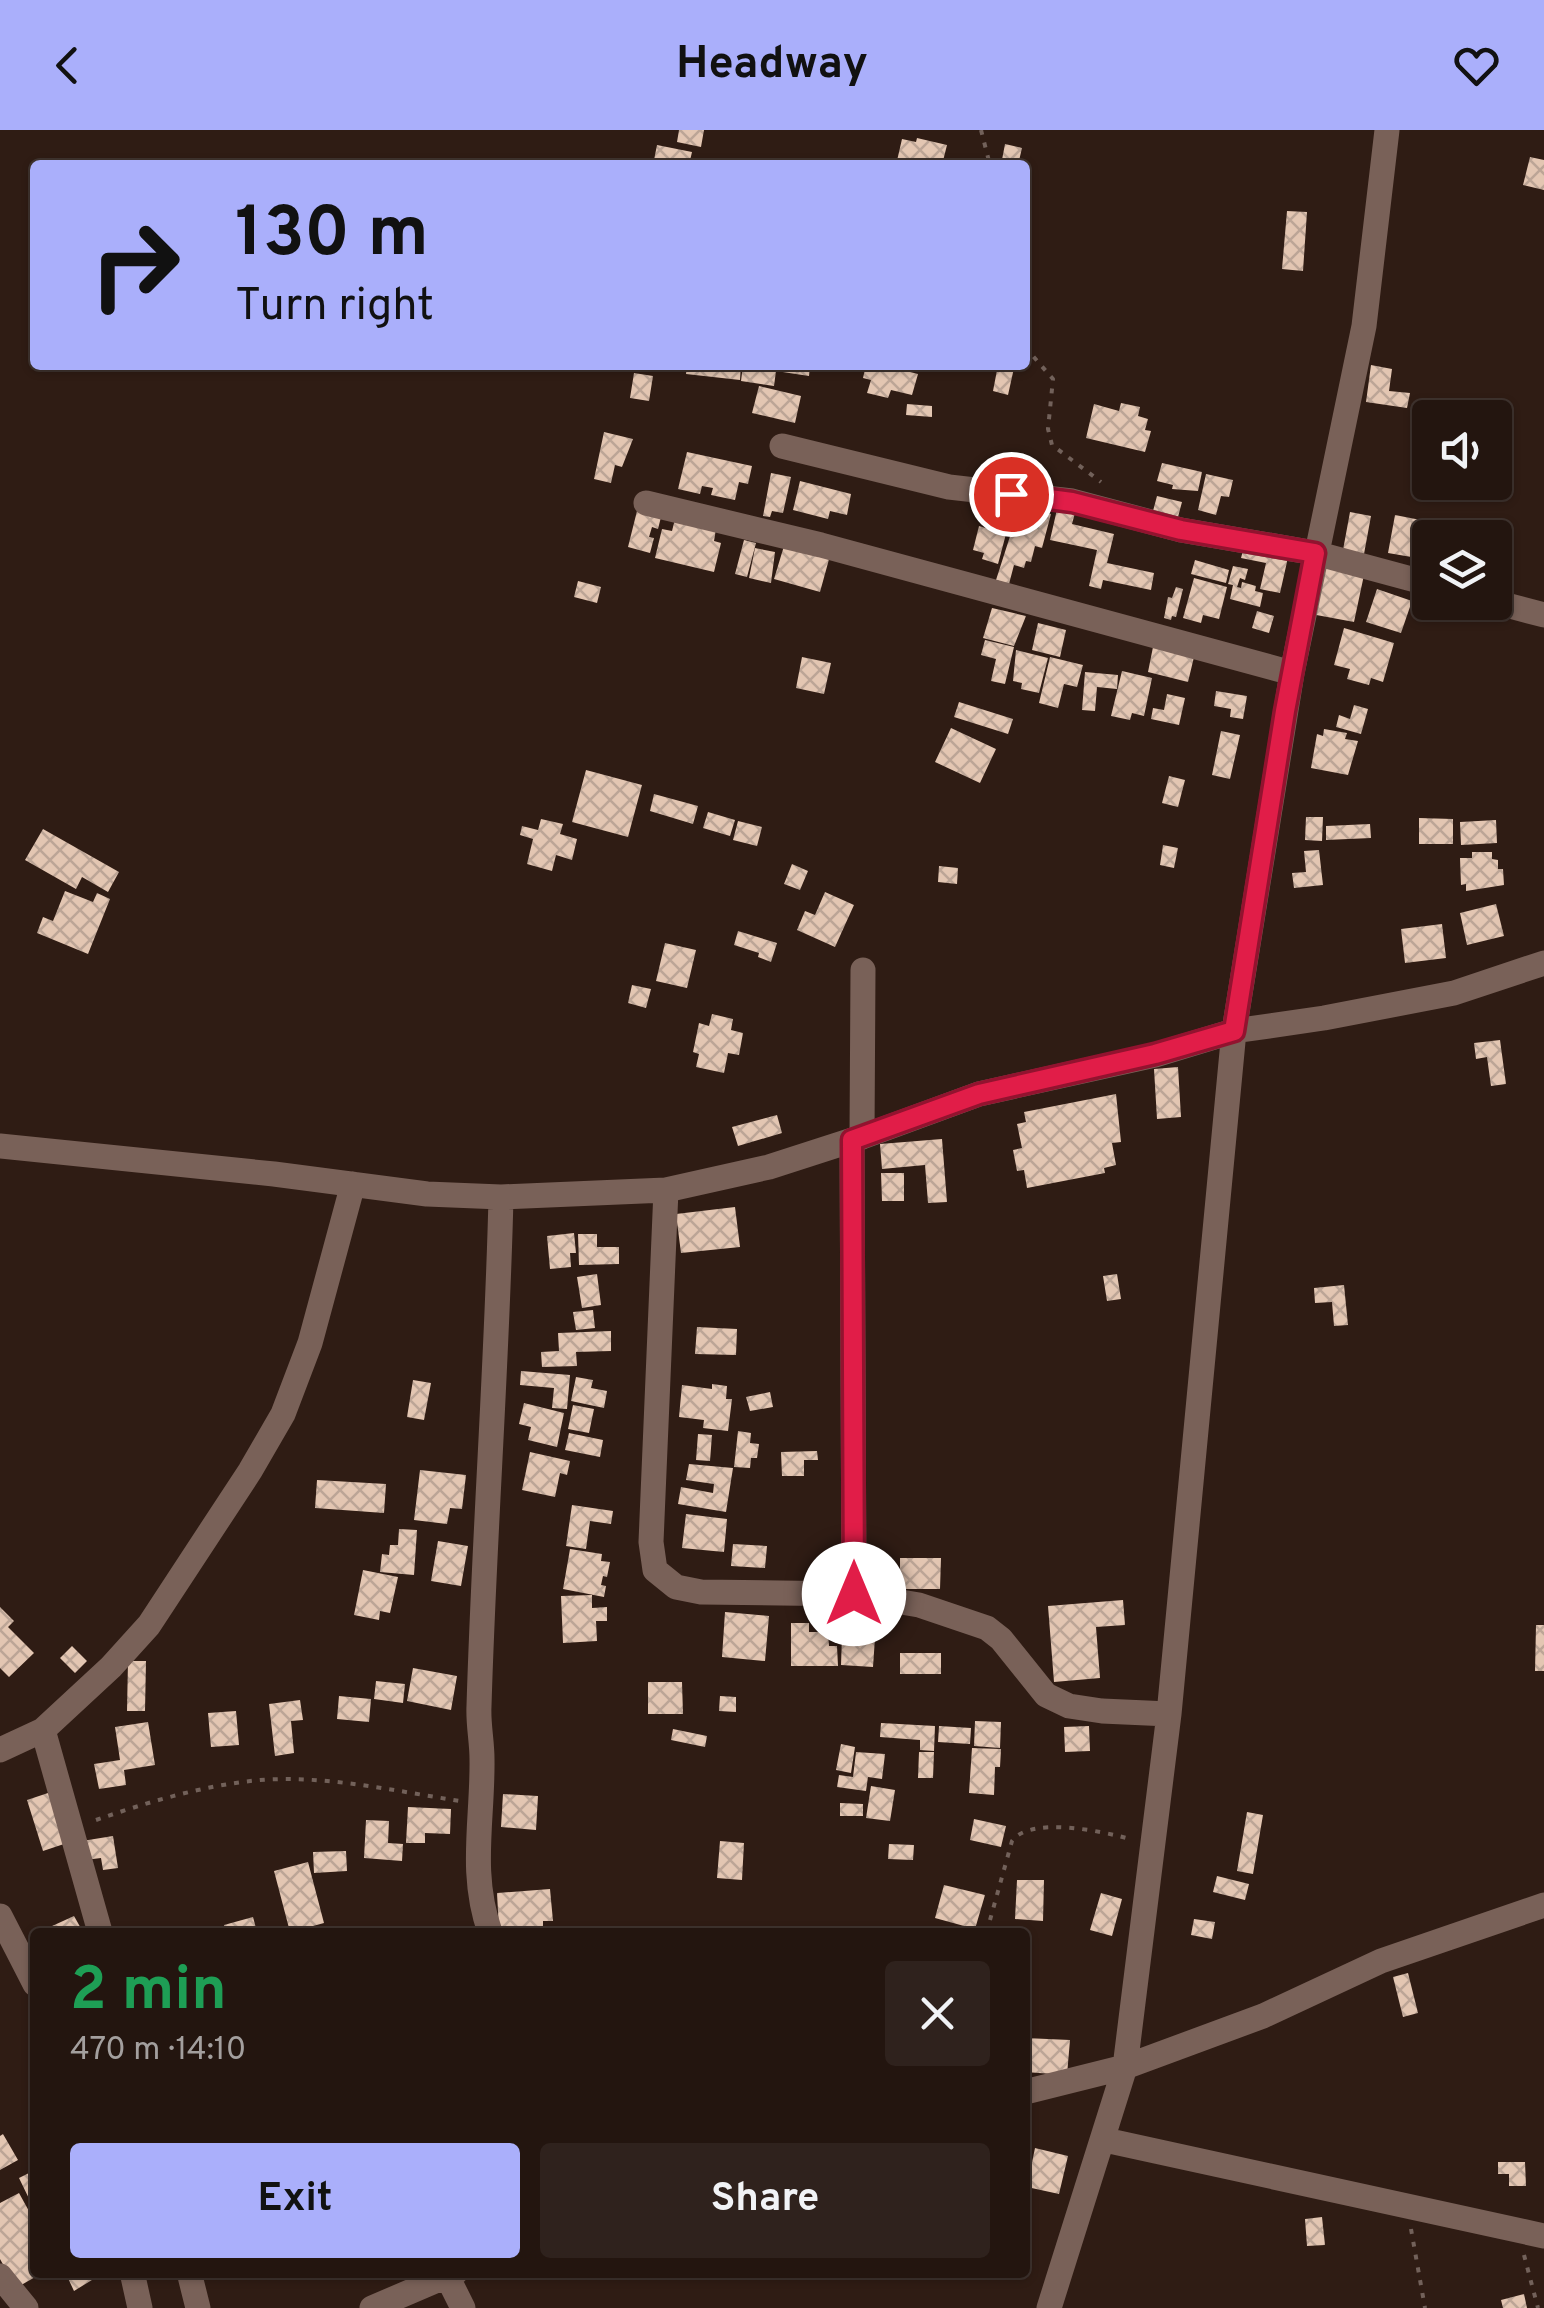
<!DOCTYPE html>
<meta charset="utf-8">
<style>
:root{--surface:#23150f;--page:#2f221d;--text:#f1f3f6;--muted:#a39f9e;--line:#40342f;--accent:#aaaffb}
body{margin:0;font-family:Overpass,sans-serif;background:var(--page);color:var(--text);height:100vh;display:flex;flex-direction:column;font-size:38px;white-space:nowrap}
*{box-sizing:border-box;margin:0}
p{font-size:32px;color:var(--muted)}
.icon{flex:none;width:55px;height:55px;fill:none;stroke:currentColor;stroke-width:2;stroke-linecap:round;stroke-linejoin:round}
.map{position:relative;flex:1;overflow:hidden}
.details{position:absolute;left:30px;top:1798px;width:1000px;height:350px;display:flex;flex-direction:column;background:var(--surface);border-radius:10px;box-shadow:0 2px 8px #0004,0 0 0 2px var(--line)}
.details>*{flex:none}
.guide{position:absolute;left:30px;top:30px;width:1000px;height:210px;border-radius:10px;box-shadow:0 2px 8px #0004,0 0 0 2px var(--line);background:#aaaffb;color:#111;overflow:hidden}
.buttons{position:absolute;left:1412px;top:270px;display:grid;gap:20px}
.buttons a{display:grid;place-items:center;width:100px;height:100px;border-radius:10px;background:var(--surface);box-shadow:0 2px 8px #0004,0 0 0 2px var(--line);font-size:50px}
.pin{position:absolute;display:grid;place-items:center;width:85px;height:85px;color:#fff;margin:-42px;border:5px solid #fff;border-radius:50%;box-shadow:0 2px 10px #0007}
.me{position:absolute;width:110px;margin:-55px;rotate:0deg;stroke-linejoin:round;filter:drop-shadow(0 0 8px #0008)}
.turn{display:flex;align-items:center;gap:35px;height:210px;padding:0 40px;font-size:45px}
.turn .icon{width:130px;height:130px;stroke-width:2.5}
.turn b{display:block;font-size:70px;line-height:85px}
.round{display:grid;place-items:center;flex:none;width:105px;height:105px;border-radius:10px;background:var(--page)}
.headline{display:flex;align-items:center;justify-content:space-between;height:170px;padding:0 40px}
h1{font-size:60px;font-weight:700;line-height:75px;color:#1e9e55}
.action{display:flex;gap:20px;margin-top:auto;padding:20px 40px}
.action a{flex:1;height:115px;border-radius:10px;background:var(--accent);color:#111;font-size:40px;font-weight:700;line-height:115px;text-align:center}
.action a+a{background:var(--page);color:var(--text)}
header{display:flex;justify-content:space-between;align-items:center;height:130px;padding:0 40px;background:var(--accent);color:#111;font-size:45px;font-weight:700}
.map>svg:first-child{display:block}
.building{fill:url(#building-cross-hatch)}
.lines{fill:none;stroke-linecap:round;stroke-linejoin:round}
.path{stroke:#72615a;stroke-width:4;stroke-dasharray:5 8;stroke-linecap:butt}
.minor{stroke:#796158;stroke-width:25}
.route-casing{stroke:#92132f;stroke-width:25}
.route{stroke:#e11d48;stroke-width:18}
</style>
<header><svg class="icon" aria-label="back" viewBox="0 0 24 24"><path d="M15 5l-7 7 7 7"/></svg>Headway<svg class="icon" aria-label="heart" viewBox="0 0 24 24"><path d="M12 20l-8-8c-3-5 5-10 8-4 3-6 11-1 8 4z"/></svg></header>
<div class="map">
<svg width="1544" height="2178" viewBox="0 0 1544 2178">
<defs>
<pattern id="building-cross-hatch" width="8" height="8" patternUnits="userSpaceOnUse" patternTransform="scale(2.5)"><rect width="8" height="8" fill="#e3c6b2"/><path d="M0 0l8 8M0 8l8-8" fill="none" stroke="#bca596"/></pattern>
</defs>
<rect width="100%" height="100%" fill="#2f1c14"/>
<path class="building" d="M 679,0 L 704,0 L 701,17 L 677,12 Z
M 917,8 L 947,15 L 942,35 L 896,35 L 902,9 L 916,12 Z
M 1005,14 L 1022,18 L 1018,35 L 1001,35 Z
M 657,15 L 692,22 L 689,35 L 653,35 Z
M 1530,27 L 1544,30 L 1544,60 L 1523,55 Z
M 1287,81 L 1307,82 L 1303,141 L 1282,139 Z
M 687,235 L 741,235 L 740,250 L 686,244 Z
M 743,235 L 810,235 L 809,246 L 776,241 L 774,256 L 741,251 Z
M 866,235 L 912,235 L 910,242 L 918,244 L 912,265 L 891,260 L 888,268 L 867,263 L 871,250 L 863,248 Z
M 998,235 L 1014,238 L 1008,265 L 993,261 Z
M 1371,235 L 1392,239 L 1389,261 L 1410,263 L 1407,278 L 1366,272 Z
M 634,243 L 653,246 L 649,271 L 630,268 Z
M 759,256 L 801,266 L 795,293 L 752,283 Z
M 1121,273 L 1140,277 L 1138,286 L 1148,289 L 1145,300 L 1151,301 L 1145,322 L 1086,308 L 1094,274 L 1119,281 Z
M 907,274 L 932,276 L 932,287 L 906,285 Z
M 604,302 L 633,309 L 622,337 L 615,335 L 611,353 L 594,349 Z
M 687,322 L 752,336 L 748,354 L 739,352 L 735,370 L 711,365 L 713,358 L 702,356 L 700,364 L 678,359 Z
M 1162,333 L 1202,342 L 1198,361 L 1172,359 L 1173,355 L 1157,351 Z
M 771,343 L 791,347 L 783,383 L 772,381 L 770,387 L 763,386 Z
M 1206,344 L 1233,350 L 1229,367 L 1221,366 L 1216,385 L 1198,380 Z
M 800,351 L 851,364 L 847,385 L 830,381 L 828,389 L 793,380 Z
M 1157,366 L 1182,372 L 1178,387 L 1153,381 Z
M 1020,375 L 1051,384 L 1042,418 L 1035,416 L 1031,432 L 1026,431 L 1024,438 L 1014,435 L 1009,454 L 996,450 Z
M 1058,375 L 1076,379 L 1072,394 L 1114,404 L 1107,433 L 1154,443 L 1151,460 L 1103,450 L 1101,459 L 1089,456 L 1097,420 L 1050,410 Z
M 638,377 L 662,383 L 658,399 L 652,397 L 649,407 L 654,408 L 650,423 L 628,417 Z
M 1350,382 L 1371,386 L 1364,424 L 1343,420 Z
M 1395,385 L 1436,393 L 1433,408 L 1430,408 L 1429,430 L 1388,423 Z
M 675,389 L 716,399 L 714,411 L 721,413 L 714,442 L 655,428 L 662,399 L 672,401 Z
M 979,396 L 1006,404 L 998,434 L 982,429 L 984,423 L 973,420 Z
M 744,410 L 756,413 L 747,447 L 735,444 Z
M 1245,413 L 1289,423 L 1280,463 L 1260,459 L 1266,433 L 1241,428 Z
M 784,416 L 831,422 L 820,462 L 774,449 Z
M 755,418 L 775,422 L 771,453 L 749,448 Z
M 1195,430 L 1229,440 L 1226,453 L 1191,444 Z
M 1233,436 L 1248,439 L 1245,450 L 1240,448 L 1237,457 L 1241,458 L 1242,452 L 1256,456 L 1255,461 L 1263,463 L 1260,477 L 1230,469 L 1233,455 L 1228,454 Z
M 1321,436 L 1364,445 L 1354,492 L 1311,484 Z
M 1194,448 L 1227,457 L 1219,489 L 1203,485 L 1201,493 L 1183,488 Z
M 578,451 L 601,457 L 597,473 L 574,467 Z
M 1176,457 L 1183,459 L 1176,487 L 1172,486 L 1171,490 L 1164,488 L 1168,467 L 1172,468 Z
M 1377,459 L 1412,471 L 1401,503 L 1366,492 Z
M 992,478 L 1026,486 L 1014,516 L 983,508 Z
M 1257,481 L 1274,486 L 1269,503 L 1252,498 Z
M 1038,493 L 1066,500 L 1060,527 L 1032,520 Z
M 1344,498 L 1394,513 L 1383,552 L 1371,548 L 1369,555 L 1347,549 L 1350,539 L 1334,535 Z
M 985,510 L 1014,517 L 1005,554 L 991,551 L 996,529 L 981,525 Z
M 1153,517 L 1194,527 L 1188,552 L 1148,542 Z
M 1016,520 L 1048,528 L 1039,563 L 1021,559 L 1022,553 L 1013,551 Z
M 802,527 L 831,533 L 824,564 L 796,558 Z
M 1050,527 L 1083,535 L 1077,557 L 1064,554 L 1058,578 L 1039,573 Z
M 1122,541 L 1152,548 L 1144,586 L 1132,583 L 1130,590 L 1111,586 Z
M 1085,542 L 1118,545 L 1117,559 L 1097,557 L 1095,581 L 1082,580 Z
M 1216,561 L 1247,566 L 1243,589 L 1230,587 L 1231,579 L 1214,576 Z
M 1167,564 L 1185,568 L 1179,595 L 1151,589 L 1153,578 L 1164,580 Z
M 959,572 L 1013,589 L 1008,604 L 954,587 Z
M 1354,575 L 1368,579 L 1361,604 L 1336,597 L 1339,585 L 1350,589 Z
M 951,598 L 996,619 L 980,653 L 935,632 Z
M 1324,599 L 1347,603 L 1345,609 L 1358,611 L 1348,645 L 1311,638 L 1317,604 L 1323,606 Z
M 1221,601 L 1240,605 L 1230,649 L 1212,645 Z
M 586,640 L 642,655 L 628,707 L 572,692 Z
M 1169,646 L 1185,650 L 1178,677 L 1162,673 Z
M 654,664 L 698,676 L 693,694 L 650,681 Z
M 708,682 L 735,690 L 730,706 L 703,698 Z
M 1306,687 L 1323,687 L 1322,711 L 1305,710 Z
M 1419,688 L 1453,689 L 1453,714 L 1419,714 Z
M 541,689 L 563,694 L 560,704 L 577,709 L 572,730 L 556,725 L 552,741 L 527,734 L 533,709 L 520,705 L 522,696 L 538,700 Z
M 1496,690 L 1497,713 L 1461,715 L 1460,692 Z
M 738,691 L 762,697 L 757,716 L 733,710 Z
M 1370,694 L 1371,708 L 1326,710 L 1326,696 Z
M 43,699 L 119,742 L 108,762 L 82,747 L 76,759 L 25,730 Z
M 1163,715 L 1178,718 L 1174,738 L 1160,735 Z
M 1319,720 L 1323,755 L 1294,758 L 1292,743 L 1306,742 L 1304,721 Z
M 1472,722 L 1492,722 L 1492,729 L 1498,730 L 1498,739 L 1503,739 L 1504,755 L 1466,761 L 1466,754 L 1461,755 L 1460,728 L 1472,728 Z
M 792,734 L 808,741 L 800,760 L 784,754 Z
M 939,736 L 958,738 L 957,754 L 938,752 Z
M 65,761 L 93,772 L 97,763 L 110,769 L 88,824 L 37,803 L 43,787 L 53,791 Z
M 825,762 L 854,775 L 835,817 L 797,800 L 805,781 L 815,785 Z
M 1496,774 L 1504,806 L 1467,815 L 1460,783 Z
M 1442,794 L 1446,828 L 1405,833 L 1401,799 Z
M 738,801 L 777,813 L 771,832 L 758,827 L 759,823 L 734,815 Z
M 665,813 L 696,820 L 687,858 L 656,851 Z
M 632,855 L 651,859 L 646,878 L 628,873 Z
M 712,884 L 733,889 L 731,900 L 743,903 L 739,925 L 728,923 L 724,943 L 696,937 L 699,924 L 693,922 L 699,893 L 709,896 Z
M 1500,910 L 1506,954 L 1491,956 L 1487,927 L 1476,929 L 1474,913 Z
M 1178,937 L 1181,987 L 1157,989 L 1154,939 Z
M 1116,964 L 1121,1012 L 1112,1013 L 1116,1035 L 1104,1038 L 1105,1043 L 1027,1058 L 1024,1040 L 1017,1041 L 1013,1020 L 1022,1018 L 1017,994 L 1026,992 L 1024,982 Z
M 777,985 L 782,1003 L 738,1016 L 732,997 Z
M 942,1009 L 947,1072 L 928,1073 L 925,1035 L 882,1039 L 880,1014 Z
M 881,1043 L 904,1043 L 904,1071 L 882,1071 Z
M 735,1077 L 740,1117 L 681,1123 L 676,1084 Z
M 574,1103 L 576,1123 L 570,1123 L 571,1137 L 550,1139 L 547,1106 Z
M 578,1104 L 597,1104 L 597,1117 L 619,1117 L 619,1134 L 579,1135 Z
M 597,1144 L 601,1175 L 582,1178 L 577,1147 Z
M 1117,1144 L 1121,1169 L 1107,1171 L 1103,1146 Z
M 1344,1155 L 1348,1195 L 1334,1196 L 1332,1172 L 1315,1173 L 1314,1158 Z
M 593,1180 L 595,1198 L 576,1200 L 573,1182 Z
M 697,1197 L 737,1199 L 736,1225 L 695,1224 Z
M 611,1201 L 611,1221 L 576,1222 L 577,1236 L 542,1237 L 541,1222 L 559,1221 L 558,1203 Z
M 521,1241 L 570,1245 L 567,1279 L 552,1278 L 554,1258 L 520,1255 Z
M 576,1247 L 593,1250 L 591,1258 L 607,1261 L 604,1278 L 571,1271 Z
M 413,1250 L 431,1253 L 424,1290 L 407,1287 Z
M 712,1254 L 727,1256 L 726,1269 L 732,1269 L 728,1301 L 703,1298 L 704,1290 L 679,1287 L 682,1255 L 712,1259 Z
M 770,1262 L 773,1277 L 750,1281 L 746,1267 Z
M 524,1273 L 564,1283 L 557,1317 L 528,1310 L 531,1297 L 519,1294 Z
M 573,1275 L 594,1279 L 589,1303 L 568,1299 Z
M 738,1301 L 751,1303 L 750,1313 L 759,1314 L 757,1328 L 751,1328 L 750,1338 L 734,1337 Z
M 569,1303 L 603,1310 L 600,1327 L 565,1320 Z
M 698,1304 L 712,1305 L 710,1331 L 696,1330 Z
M 817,1321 L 818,1330 L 804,1330 L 804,1346 L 782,1346 L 781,1322 Z
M 530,1322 L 570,1331 L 567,1345 L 560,1343 L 555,1367 L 522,1360 Z
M 689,1334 L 733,1338 L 726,1382 L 678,1374 L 681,1357 L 713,1363 L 714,1354 L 686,1350 Z
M 420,1340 L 466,1345 L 462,1379 L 450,1378 L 447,1394 L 414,1390 Z
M 317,1350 L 386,1354 L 384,1383 L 315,1378 Z
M 572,1375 L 613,1381 L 611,1394 L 590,1391 L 586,1419 L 566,1416 Z
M 686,1384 L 727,1389 L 724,1422 L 682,1418 Z
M 399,1399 L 417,1400 L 414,1445 L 380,1442 L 382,1424 L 389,1425 L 390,1415 L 398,1415 Z
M 438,1411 L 468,1416 L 461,1456 L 431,1451 Z
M 733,1414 L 767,1416 L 765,1438 L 731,1436 Z
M 570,1419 L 602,1424 L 601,1431 L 610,1432 L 607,1447 L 603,1446 L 601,1455 L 606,1456 L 604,1467 L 563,1459 Z
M 900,1428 L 941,1428 L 940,1459 L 900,1459 Z
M 363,1440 L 398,1447 L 390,1483 L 380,1481 L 379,1490 L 354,1485 Z
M 592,1465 L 592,1478 L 607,1477 L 607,1491 L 596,1491 L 597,1511 L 563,1513 L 561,1466 Z
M 1123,1470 L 1125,1495 L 1096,1497 L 1100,1548 L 1054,1552 L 1048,1476 Z
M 0,1477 L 14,1491 L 8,1497 L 34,1523 L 9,1547 L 0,1538 Z
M 843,1478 L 859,1480 L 857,1495 L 840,1492 Z
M 725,1482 L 769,1486 L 765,1531 L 722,1527 Z
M 791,1493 L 809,1493 L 809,1502 L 828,1502 L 829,1516 L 837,1516 L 838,1536 L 791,1536 Z
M 1536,1495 L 1544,1495 L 1544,1541 L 1535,1541 Z
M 842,1506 L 875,1508 L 873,1537 L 841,1535 Z
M 72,1516 L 87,1531 L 75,1543 L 60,1528 Z
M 900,1523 L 941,1523 L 941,1544 L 900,1544 Z
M 128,1531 L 146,1531 L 145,1581 L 127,1581 Z
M 413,1538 L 457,1546 L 451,1580 L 407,1571 Z
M 376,1551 L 405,1554 L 403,1573 L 374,1569 Z
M 648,1552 L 682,1552 L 683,1584 L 648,1584 Z
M 339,1566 L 371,1569 L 369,1592 L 337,1589 Z
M 720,1566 L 736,1567 L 736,1582 L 719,1581 Z
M 300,1570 L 303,1590 L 291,1591 L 294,1623 L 275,1626 L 269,1574 Z
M 236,1581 L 239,1615 L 211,1617 L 208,1583 Z
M 975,1591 L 1001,1592 L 1000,1618 L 974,1616 Z
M 148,1592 L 155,1635 L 124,1640 L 126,1655 L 99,1659 L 94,1634 L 120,1630 L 115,1597 Z
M 881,1593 L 935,1596 L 934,1621 L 920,1620 L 920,1610 L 880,1607 Z
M 939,1596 L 971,1598 L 970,1614 L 938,1612 Z
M 1089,1596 L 1090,1621 L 1065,1622 L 1064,1597 Z
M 673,1599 L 707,1606 L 705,1617 L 671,1610 Z
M 841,1614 L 855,1617 L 851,1643 L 836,1640 Z
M 972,1618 L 1001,1619 L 1000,1637 L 995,1637 L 994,1665 L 969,1663 Z
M 856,1622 L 885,1624 L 882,1649 L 868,1647 L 866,1661 L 837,1657 L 839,1645 L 853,1647 Z
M 919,1622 L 934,1622 L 933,1648 L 918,1648 Z
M 871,1656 L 895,1660 L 890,1691 L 866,1688 Z
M 51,1662 L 67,1713 L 43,1721 L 27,1670 Z
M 503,1664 L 538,1666 L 536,1700 L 501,1697 Z
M 840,1673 L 863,1674 L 863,1686 L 840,1686 Z
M 408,1677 L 451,1679 L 450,1704 L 425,1703 L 425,1713 L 406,1713 Z
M 1247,1682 L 1263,1685 L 1253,1744 L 1237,1741 Z
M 974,1689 L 1006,1696 L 1001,1717 L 970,1710 Z
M 366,1690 L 389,1691 L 388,1713 L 403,1714 L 402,1731 L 364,1728 Z
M 113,1706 L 118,1738 L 103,1740 L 101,1728 L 85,1730 L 82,1711 Z
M 720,1711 L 744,1713 L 742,1750 L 717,1748 Z
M 889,1714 L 914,1715 L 913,1730 L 888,1729 Z
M 346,1721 L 347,1741 L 314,1743 L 313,1722 Z
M 308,1732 L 324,1793 L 313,1796 L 315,1802 L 290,1802 L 274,1741 Z
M 1217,1746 L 1249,1754 L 1245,1770 L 1213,1762 Z
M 1017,1750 L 1044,1750 L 1043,1791 L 1015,1789 Z
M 944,1755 L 985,1765 L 975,1799 L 935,1788 Z
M 550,1759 L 553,1791 L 543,1791 L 543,1797 L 499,1800 L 497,1763 Z
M 1101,1763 L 1122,1769 L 1112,1806 L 1090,1800 Z
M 74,1786 L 83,1802 L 39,1802 Z
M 253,1787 L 257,1802 L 226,1802 L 224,1795 Z
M 1194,1789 L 1215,1792 L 1212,1809 L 1191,1805 Z
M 1408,1843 L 1418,1883 L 1403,1887 L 1393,1847 Z
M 1025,1908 L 1070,1910 L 1067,1945 L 1025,1942 Z
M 3,2004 L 18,2030 L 0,2040 L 0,2006 Z
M 1035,2018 L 1068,2026 L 1059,2064 L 1027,2057 Z
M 1498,2032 L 1525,2032 L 1526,2056 L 1509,2056 L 1509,2044 L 1498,2044 Z
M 35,2040 L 35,2081 L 19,2048 Z
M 19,2063 L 35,2092 L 35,2142 L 44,2142 L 16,2158 L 0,2129 L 0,2073 Z
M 1322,2087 L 1325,2115 L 1307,2116 L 1305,2089 Z
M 65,2142 L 105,2142 L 74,2161 Z
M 1524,2164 L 1527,2178 L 1503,2178 L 1501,2170 Z"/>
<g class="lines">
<path class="path" d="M 981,0 L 990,35
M 1025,217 L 1053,249 L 1048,299 L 1052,315 L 1101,352
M 96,1690 C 148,1672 205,1655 260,1650 C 326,1645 395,1661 460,1671
M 990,1790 L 1012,1711 C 1030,1686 1102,1701 1130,1709
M 1411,2099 L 1425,2178
M 1524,2125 L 1538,2178"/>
<path class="minor" d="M 782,316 L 949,357 L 1072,371 L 1181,400 L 1315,423 L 1430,454
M 646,373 L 821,415 L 1292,543
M 1495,472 L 1544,485
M 862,1007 L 863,840
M 852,1010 L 854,1464
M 0,1016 L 274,1044 L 427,1064 L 501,1067 L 666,1060 L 769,1037 L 862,1007 L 979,964 L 1155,925 L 1234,901 L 1324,888 L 1454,863 L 1544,833
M 666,1060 L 651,1412 L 655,1440 L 676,1457 L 701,1462 L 854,1464 L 919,1475 L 987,1498 L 1001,1509 L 1046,1565 L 1069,1576 L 1102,1581 L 1169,1584
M 43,1600 L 100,1802
M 0,1620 L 43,1600 L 111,1537 L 149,1495 L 250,1341 L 283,1284 L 310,1213 L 353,1054
M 0,1786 L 35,1854
M 490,1802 C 469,1743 483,1689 482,1629 C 482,1611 478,1594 479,1576 C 484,1406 497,1237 501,1067
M 1025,1962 L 1125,1937 L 1263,1886 L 1381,1831 L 1544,1775
M 1105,2010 L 1544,2106
M 132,2142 L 140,2178
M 189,2142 L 198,2178
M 0,2146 L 26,2178
M 447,2146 L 463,2178
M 372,2178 L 456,2142
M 1049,2178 L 1125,1937 L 1169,1584 L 1234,901 L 1292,543 L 1364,196 L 1387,0"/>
</g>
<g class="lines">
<g class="route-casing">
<path id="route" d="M 854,1464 L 852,1010 L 979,964 L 1155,924 L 1234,901 L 1285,581 L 1315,423 L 1181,400 L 1072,372 L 1011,364"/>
</g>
<use href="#route" class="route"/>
</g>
</svg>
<div class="buttons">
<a><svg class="icon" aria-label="sound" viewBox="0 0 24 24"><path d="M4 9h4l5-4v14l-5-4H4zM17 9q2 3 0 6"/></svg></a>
<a><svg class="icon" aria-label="layers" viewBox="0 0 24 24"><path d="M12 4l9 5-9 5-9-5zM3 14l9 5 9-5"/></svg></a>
</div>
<div class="pin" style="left:1011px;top:364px;background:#d93025"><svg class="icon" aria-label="arrive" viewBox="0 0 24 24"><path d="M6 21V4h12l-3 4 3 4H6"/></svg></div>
<svg class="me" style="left:854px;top:1464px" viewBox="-20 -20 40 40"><circle r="19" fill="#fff"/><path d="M0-13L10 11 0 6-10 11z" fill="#e11d48"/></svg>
<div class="guide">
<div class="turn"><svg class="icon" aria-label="right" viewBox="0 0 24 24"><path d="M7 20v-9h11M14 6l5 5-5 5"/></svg><div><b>130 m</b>Turn right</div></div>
</div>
<section class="details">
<div class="headline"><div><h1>2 min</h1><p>470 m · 14:10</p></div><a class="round"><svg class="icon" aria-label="close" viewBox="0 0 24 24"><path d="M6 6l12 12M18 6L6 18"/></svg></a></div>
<div class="action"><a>Exit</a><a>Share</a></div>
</section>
</div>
